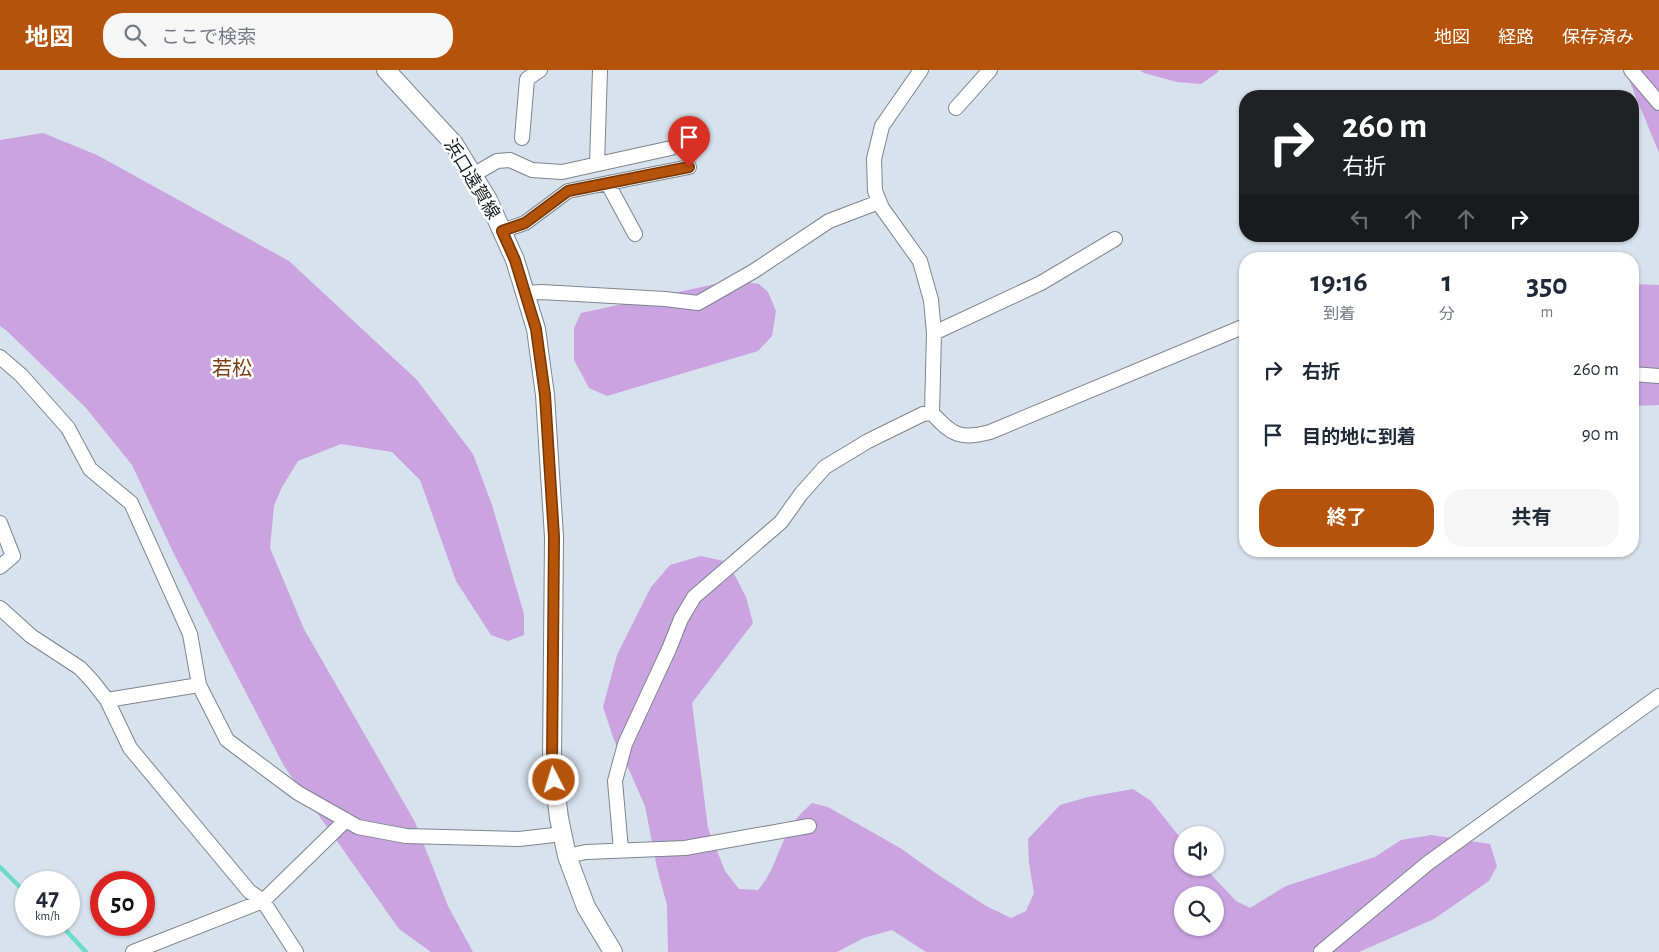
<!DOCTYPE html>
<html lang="ja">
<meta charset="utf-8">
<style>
:root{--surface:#fff;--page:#f6f6f7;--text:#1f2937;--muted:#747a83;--accent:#b45309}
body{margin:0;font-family:"Alegreya Sans","Noto Sans JP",sans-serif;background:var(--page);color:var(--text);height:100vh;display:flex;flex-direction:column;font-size:19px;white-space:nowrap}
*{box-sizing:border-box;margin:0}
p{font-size:16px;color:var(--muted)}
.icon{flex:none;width:28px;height:28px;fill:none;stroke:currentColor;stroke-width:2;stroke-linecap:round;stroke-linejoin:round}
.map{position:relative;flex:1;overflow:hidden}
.side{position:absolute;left:1239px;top:182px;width:400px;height:305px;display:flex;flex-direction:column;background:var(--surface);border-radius:20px;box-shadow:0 1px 4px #0004}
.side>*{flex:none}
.hud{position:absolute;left:1239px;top:20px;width:400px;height:152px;border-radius:20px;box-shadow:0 1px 4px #0004;background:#202124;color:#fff;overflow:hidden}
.tools{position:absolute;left:1174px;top:756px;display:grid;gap:10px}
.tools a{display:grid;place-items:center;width:50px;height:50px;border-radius:50%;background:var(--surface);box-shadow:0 1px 4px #0004;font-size:25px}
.speed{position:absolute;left:15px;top:801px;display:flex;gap:10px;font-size:25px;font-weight:700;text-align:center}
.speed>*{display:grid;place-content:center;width:65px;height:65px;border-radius:50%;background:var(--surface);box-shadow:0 1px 4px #0004;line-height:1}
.speed small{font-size:12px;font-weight:400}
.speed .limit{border:8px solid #d22;background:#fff;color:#111}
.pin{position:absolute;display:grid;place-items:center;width:42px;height:42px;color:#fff;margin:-51px -21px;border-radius:50% 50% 50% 0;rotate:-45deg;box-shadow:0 0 5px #0007}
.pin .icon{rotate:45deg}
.me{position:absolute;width:55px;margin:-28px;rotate:355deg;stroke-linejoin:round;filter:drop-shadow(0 0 4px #0008)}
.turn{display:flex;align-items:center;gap:18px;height:105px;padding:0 20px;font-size:22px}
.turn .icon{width:65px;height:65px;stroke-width:2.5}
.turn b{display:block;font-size:35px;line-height:42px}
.lanes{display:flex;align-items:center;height:48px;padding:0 20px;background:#0003;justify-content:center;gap:25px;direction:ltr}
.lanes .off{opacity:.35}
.eta{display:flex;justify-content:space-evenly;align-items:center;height:85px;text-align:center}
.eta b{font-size:30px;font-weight:700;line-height:35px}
.action{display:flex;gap:10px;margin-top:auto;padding:10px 20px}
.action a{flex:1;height:58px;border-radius:20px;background:var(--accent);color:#fff;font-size:20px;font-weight:700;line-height:58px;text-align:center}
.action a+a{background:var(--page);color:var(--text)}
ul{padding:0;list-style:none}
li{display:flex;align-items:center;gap:15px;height:65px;padding:0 20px}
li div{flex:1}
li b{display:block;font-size:19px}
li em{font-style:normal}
header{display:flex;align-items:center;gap:30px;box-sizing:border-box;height:70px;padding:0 25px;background:var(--accent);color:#fff}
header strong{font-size:24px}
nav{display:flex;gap:28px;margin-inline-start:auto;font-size:18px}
.search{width:350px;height:45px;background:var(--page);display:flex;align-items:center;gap:12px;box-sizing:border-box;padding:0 18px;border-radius:20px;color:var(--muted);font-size:19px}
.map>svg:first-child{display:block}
.green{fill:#caa3e0;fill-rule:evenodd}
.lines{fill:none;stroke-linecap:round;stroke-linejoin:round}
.stream{stroke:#6bdccb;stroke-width:4.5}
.minor-casing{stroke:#7c868f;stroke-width:16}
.major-casing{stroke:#7c868f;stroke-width:20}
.minor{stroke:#fff;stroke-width:14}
.major{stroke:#fff;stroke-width:18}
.route-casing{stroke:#753606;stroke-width:12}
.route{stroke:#b45309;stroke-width:9}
.labels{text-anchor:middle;stroke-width:5;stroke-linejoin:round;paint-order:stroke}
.street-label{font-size:18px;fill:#1b1e22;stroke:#fff}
.quarter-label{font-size:20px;fill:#793c11;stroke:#fff}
</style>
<header>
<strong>地図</strong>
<div class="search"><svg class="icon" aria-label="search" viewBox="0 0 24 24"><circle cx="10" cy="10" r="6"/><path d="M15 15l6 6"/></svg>ここで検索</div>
<nav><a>地図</a><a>経路</a><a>保存済み</a></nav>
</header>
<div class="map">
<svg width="1659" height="882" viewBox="0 0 1659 882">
<rect width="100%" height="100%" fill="#d7e2ed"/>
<path class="green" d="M 1140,0 L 1219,0 L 1217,3 L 1201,14 L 1177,12 L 1144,3 Z
M 1625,0 L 1659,0 L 1659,83 Z
M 43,63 L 97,85 L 289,191 L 417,310 L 473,384 L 492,435 L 524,544 L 524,565 L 508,571 L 491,565 L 456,511 L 420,410 L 392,382 L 341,374 L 298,391 L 282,417 L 274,436 L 270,478 L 304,559 L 415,752 L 448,836 L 473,882 L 431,882 L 399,859 L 284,696 L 175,486 L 132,395 L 86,338 L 7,261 L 0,256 L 0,70 Z
M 734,210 L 759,214 L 768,222 L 776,241 L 772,266 L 758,281 L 607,326 L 589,318 L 574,290 L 574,258 L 581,243 Z
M 1633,214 L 1659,215 L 1659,335 L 1633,336 Z
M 701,486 L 728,492 L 746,527 L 753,553 L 692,633 L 708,758 L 725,801 L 739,819 L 758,820 C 774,801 776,785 787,764 C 793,751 802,742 812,733 L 828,737 L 900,778 L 937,804 L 986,836 L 1011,848 L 1026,841 L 1034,823 L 1029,793 L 1028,769 L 1060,735 L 1088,727 L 1133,719 L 1151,731 L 1182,770 L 1182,798 L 1205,798 L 1236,831 L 1250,838 L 1286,816 L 1375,787 L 1401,770 L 1431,765 L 1490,774 L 1497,796 L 1489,811 L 1434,849 L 1359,882 L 926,882 L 892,860 L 864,868 L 837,882 L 668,882 L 667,835 L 657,798 L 645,736 L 630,702 L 614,670 L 603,637 L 617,585 L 651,517 L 670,495 ZM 1182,825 L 1215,825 L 1215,858 L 1182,858 Z"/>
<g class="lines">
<path class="stream" d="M 0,797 L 26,823
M 61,855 L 86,882"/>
<g class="minor-casing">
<path id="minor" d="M 921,0 L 882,56 L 874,89 L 875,121 L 882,138 L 920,191 L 931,230 L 934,263 L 932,343 C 952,365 960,370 990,362 L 1245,256
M 1631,0 L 1659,33
M 956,38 L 990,0
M 522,68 L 527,9 L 540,0
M 597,94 L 600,0
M 473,105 L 497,91 L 510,90 L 532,100 L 562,102 L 671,78
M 608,114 L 635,164
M 502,161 L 525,153 L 568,121 L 689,97
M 525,223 L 541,222 L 665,229 L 698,233 L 754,201 L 829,151 L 879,132
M 934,263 L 1041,213 L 1115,169
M 0,287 L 21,305 L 68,358 L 90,399 L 131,433 L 190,564 L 199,615 L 227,670 L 298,723 L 358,757 L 406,766 L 519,769 L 563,764
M 1632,304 L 1659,306
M 0,453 L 13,486 L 0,497
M 0,538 L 31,566 L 80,598 L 93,612 L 107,630 L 130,678 L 249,821 L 263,831 L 296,882
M 107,630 L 199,615
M 621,780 L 615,711 L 625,674 L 669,579 L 681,549 L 694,527 L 781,452 L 801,424 L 825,397 L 868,371 L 923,344 L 932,343
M 567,786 L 586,782 L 685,778 L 809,756
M 133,882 L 263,831 L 346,750
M 1321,882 L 1428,793 L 1659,626"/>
</g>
<g class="major-casing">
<path id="major" d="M 386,0 L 454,74 L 488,130 L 515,190 L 536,259 L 545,325 L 554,467 L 552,691 L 559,748 L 567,786 L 586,837 L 613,882"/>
</g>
<use href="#minor" class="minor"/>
<use href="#major" class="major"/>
</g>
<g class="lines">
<g class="route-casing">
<path id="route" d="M 554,710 L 552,691 L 554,467 L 545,325 L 536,259 L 515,190 L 502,161 L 525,153 L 568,121 L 689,97"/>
</g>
<use href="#route" class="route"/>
</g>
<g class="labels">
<g class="street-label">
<text transform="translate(472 109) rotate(59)" y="6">浜口遠賀線</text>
</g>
<g class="quarter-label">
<text x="232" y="305">若松</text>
</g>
</g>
</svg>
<div class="tools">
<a><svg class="icon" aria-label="sound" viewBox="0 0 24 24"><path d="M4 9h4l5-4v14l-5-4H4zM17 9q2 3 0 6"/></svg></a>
<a><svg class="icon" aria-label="search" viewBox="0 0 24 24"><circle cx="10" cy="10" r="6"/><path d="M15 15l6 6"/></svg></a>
</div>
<div class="speed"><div>47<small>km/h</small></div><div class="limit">50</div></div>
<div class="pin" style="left:689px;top:97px;background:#d93025"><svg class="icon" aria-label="arrive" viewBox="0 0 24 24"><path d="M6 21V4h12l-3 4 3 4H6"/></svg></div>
<svg class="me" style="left:554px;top:710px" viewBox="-20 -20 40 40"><circle r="17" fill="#b45309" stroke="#fff" stroke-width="3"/><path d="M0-11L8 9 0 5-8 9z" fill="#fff"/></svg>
<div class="hud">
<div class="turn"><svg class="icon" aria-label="right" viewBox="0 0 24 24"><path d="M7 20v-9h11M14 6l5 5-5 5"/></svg><div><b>260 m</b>右折</div></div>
<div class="lanes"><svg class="icon off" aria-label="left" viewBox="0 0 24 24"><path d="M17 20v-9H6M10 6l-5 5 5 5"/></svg><svg class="icon off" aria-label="ahead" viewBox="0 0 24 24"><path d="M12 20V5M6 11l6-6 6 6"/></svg><svg class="icon off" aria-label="ahead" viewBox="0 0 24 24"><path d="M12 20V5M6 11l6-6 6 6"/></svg><svg class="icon" aria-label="right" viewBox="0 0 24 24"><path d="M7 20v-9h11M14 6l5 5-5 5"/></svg></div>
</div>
<section class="side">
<div class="eta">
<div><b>19:16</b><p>到着</p></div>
<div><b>1</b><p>分</p></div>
<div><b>350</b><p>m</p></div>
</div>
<ul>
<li><svg class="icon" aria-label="right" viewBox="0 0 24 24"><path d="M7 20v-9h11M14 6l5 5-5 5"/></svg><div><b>右折</b></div><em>260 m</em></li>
<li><svg class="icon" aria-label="arrive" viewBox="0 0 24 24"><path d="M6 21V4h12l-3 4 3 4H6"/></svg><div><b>目的地に到着</b></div><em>90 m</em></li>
</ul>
<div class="action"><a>終了</a><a>共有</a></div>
</section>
</div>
